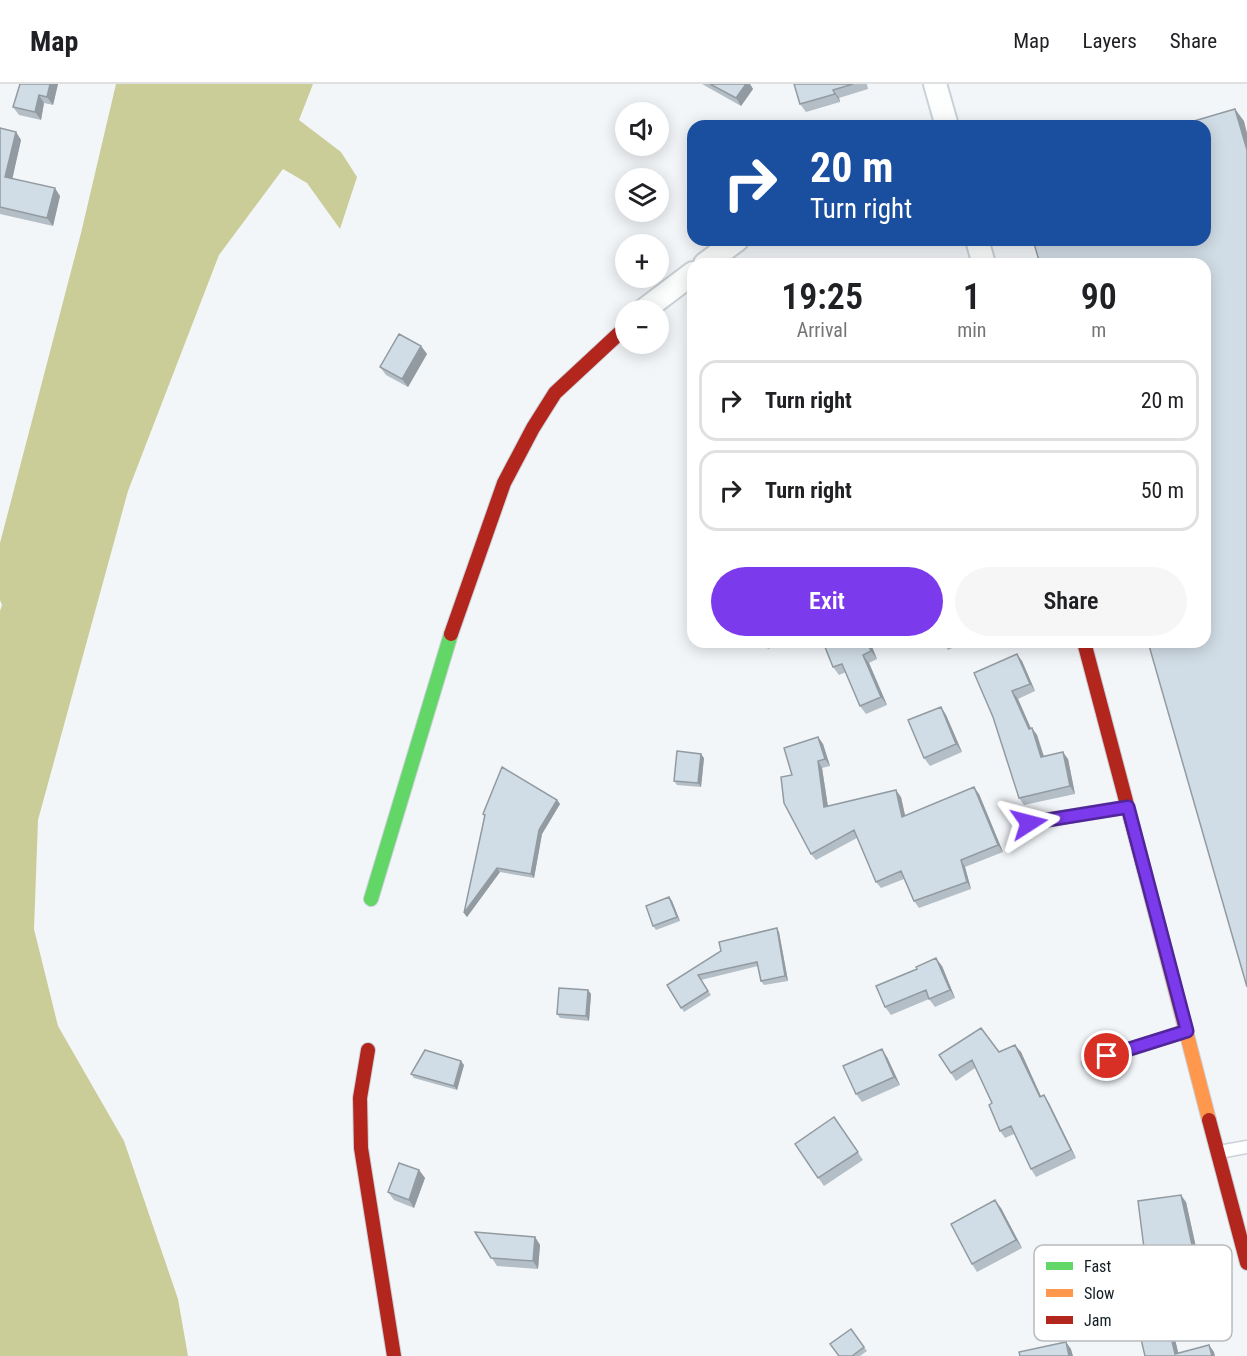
<!DOCTYPE html>
<meta charset="utf-8">
<style>
:root{--surface:#fff;--page:#f6f6f6;--text:#202124;--muted:#757577;--line:#e0e0e0;--accent:#7c3aed}
body{margin:0;font-family:"Roboto Condensed",sans-serif;background:var(--page);color:var(--text);height:100vh;display:flex;flex-direction:column;font-size:22px;white-space:nowrap}
*{box-sizing:border-box;margin:0}
p{font-size:20px;color:var(--muted)}
.icon{flex:none;width:33px;height:33px;fill:none;stroke:currentColor;stroke-width:2;stroke-linecap:round;stroke-linejoin:round}
.map{position:relative;flex:1;overflow:hidden}
.details{position:absolute;left:687px;top:174px;width:524px;height:390px;display:flex;flex-direction:column;background:var(--surface);border-radius:18px;box-shadow:0 3px 15px #0003}
.details>*{flex:none}
.guide{position:absolute;left:687px;top:36px;width:524px;height:126px;border-radius:18px;box-shadow:0 3px 15px #0003;background:#1a4fa0;color:#fff;overflow:hidden}
.buttons{position:absolute;left:615px;top:18px;display:grid;gap:12px}
.buttons a{display:grid;place-items:center;width:54px;height:54px;border-radius:50%;background:var(--surface);box-shadow:0 3px 15px #0003;font-size:30px}
.pin{position:absolute;display:grid;place-items:center;width:51px;height:51px;color:#fff;margin:-26px;border:3px solid #fff;border-radius:50%;box-shadow:0 2px 6px #0007}
.me{position:absolute;width:66px;margin:-33px;rotate:81deg;stroke-linejoin:round;filter:drop-shadow(0 0 4px #0008)}
.turn{display:flex;align-items:center;gap:21px;height:126px;padding:0 24px;font-size:27px}
.turn .icon{width:78px;height:78px;stroke-width:2.5}
.turn b{display:block;font-size:42px;line-height:51px}
.eta{display:flex;justify-content:space-evenly;align-items:center;height:102px;text-align:center}
.eta b{font-size:36px;font-weight:600;line-height:42px}
.cta{display:flex;gap:12px;margin-top:auto;padding:12px 24px}
.cta a{flex:1;height:69px;border-radius:36px;background:var(--accent);color:#fff;font-size:24px;font-weight:600;line-height:69px;text-align:center}
.cta a+a{background:var(--page);color:var(--text)}
ul{padding:0;list-style:none}
li{display:flex;align-items:center;gap:18px;height:81px;margin:0 12px 9px;padding:0 12px;border:3px solid var(--line);border-radius:18px}
li div{flex:1}
li b{display:block;font-size:22px}
li em{font-style:normal}
header{display:flex;align-items:center;gap:36px;box-sizing:border-box;height:84px;padding:0 30px;background:var(--surface);border-bottom:2px solid var(--line)}
header strong{font-size:28px}
nav{display:flex;gap:33px;margin-inline-start:auto;font-size:21px}
.map>svg:first-child{display:block}
.water{fill:#cacd98}
.lines{fill:none;stroke-linecap:round;stroke-linejoin:round}
.lane-casing{stroke:#cad1d7;stroke-width:15}
.street-casing{stroke:#cad1d7;stroke-width:26}
.fast-casing{stroke:#cad1d7;stroke-width:16}
.slow-casing{stroke:#cad1d7;stroke-width:16}
.jam-casing{stroke:#cad1d7;stroke-width:16}
.lane{stroke:#fdfefe;stroke-width:12}
.street{stroke:#fdfefe;stroke-width:22}
.fast{stroke:#63d668;stroke-width:14}
.slow{stroke:#ff974d;stroke-width:14}
.jam{stroke:#b3261e;stroke-width:14}
.wall{fill:#b4bec6}
.shaded-wall{fill:#929ba1}
.building{fill:#d1dde6;stroke:#929ba1;stroke-width:1.5}
.route-casing{stroke:#51269a;stroke-width:15}
.route{stroke:#7c3aed;stroke-width:10}
.key{fill:#fff;stroke:#b8bbbd;stroke-width:1.5}
.key-label{font-size:16px;fill:#121d24}
</style>
<header>
<strong>Map</strong>
<nav><a>Map</a><a>Layers</a><a>Share</a></nav>
</header>
<div class="map">
<svg width="1247" height="1272" viewBox="0 0 1247 1272">
<rect width="100%" height="100%" fill="#f3f6f9"/>
<path class="water" d="M 116,0 L 313,0 L 299,36 L 341,68 L 357,93 L 340,145 L 307,99 L 283,85 L 219,171 L 128,407 L 38,736 L 34,845 L 58,942 L 124,1057 L 178,1215 L 188,1272 L 0,1272 L 0,527 L 2,521 L 0,516 L 0,459 L 81,149 Z"/>
<g class="lines">
<g class="lane-casing">
<path id="lane" d="M 1029,739 L 1126,723
M 1088,979 L 1186,947
M 1219,1068 L 1247,1063"/>
</g>
<g class="street-casing">
<path id="street" d="M 935,0 L 947,42
M 977,156 L 984,180
M 705,180 L 737,156
M 644,226 L 693,189"/>
</g>
<g class="fast-casing">
<path id="fast" d="M 371,815 L 451,550"/>
</g>
<g class="slow-casing">
<path id="slow" d="M 1144,785 L 1209,1036"/>
</g>
<g class="jam-casing">
<path id="jam" d="M 451,550 L 504,399 L 533,344 L 555,309 L 626,243
M 1084,558 L 1144,785
M 368,966 L 360,1014 L 361,1064 L 394,1272
M 1209,1036 L 1247,1179"/>
</g>
<use href="#lane" class="lane"/>
<use href="#street" class="street"/>
<use href="#fast" class="fast"/>
<use href="#slow" class="slow"/>
<use href="#jam" class="jam"/>
</g>
<path class="wall" d="M 58,0 L 53,21 L 44,19 L 41,36 L 19,31 L 13,23 Z
M 702,0 L 750,0 L 753,5 L 741,22 Z
M 794,0 L 867,0 L 868,5 L 839,14 L 840,18 L 806,28 L 800,20 Z
M 0,44 L 16,48 L 21,56 L 12,94 L 60,112 L 53,142 L 0,130 Z
M 421,262 L 427,270 L 408,303 L 386,291 L 380,283 Z
M 763,558 L 784,558 L 768,565 Z
M 870,558 L 877,575 L 869,579 L 887,621 L 866,630 L 860,622 L 846,588 L 839,591 L 833,583 Z
M 943,558 L 965,558 L 948,566 Z
M 1022,577 L 1035,607 L 1018,615 L 1031,644 L 1037,651 L 1044,672 L 1068,675 L 1075,710 L 1024,721 L 1019,714 L 993,633 Z
M 941,623 L 946,631 L 962,668 L 930,682 L 924,674 Z
M 818,653 L 823,660 L 830,682 L 822,684 L 828,722 L 901,713 L 905,732 L 979,710 L 1003,768 L 965,783 L 971,805 L 919,824 L 914,817 L 904,795 L 881,804 L 876,798 L 857,754 L 816,776 L 811,770 Z
M 704,674 L 701,703 L 677,701 L 674,697 Z
M 557,716 L 560,720 L 542,750 L 534,794 L 500,788 L 467,833 L 464,829 L 484,733 L 483,730 Z
M 669,813 L 672,817 L 680,837 L 656,846 L 653,842 Z
M 779,848 L 788,897 L 764,901 L 761,897 L 758,882 L 701,896 L 711,911 L 684,928 L 667,901 Z
M 942,882 L 955,914 L 935,923 L 929,915 L 891,931 L 885,923 Z
M 588,906 L 591,910 L 589,937 L 560,934 L 557,930 Z
M 999,968 L 1021,968 L 1041,1013 L 1049,1019 L 1076,1074 L 1036,1093 L 1031,1085 L 1014,1050 L 1005,1054 L 1000,1047 L 992,1019 L 975,984 L 956,997 L 939,971 Z
M 887,973 L 900,1001 L 862,1018 L 856,1010 Z
M 464,981 L 457,1006 L 414,994 L 411,990 Z
M 834,1033 L 863,1076 L 824,1102 L 795,1060 Z
M 419,1086 L 425,1094 L 414,1124 L 394,1116 L 388,1108 Z
M 1186,1118 L 1203,1195 L 1163,1204 L 1178,1269 L 1214,1268 L 1145,1272 L 1137,1238 L 1087,1250 L 1082,1243 L 1093,1169 L 1096,1173 L 1144,1164 Z
M 1001,1124 L 1022,1164 L 977,1188 L 972,1180 Z
M 475,1148 L 535,1153 L 540,1161 L 538,1185 L 497,1182 Z
M 851,1245 L 867,1267 L 860,1272 L 839,1272 Z"/>
<path class="shaded-wall" d="M 50,0 L 58,0 L 53,21 L 47,13 Z
M 746,0 L 750,0 L 753,5 L 741,22 L 736,14 Z
M 833,6 L 839,14 L 840,18 L 835,10 Z
M 39,11 L 44,19 L 41,36 L 35,28 Z
M 1235,25 L 1244,37 L 1247,49 L 1247,66 Z
M 16,48 L 21,56 L 11,101 L 5,93 Z
M 55,104 L 60,112 L 53,142 L 47,134 Z
M 421,262 L 427,270 L 408,303 L 402,295 Z
M 867,558 L 870,558 L 877,575 L 871,567 Z
M 1017,570 L 1022,577 L 1035,607 L 1030,600 Z
M 863,571 L 869,579 L 887,621 L 881,613 Z
M 1012,607 L 1018,615 L 1034,652 L 1029,645 Z
M 941,623 L 946,631 L 962,668 L 956,660 Z
M 1032,644 L 1037,651 L 1046,680 L 1041,673 Z
M 818,653 L 823,660 L 830,682 L 825,675 Z
M 1063,668 L 1068,675 L 1075,710 L 1070,702 Z
M 701,670 L 704,674 L 701,703 L 698,699 Z
M 818,677 L 822,684 L 829,730 L 824,723 Z
M 974,703 L 979,710 L 1003,768 L 998,761 Z
M 896,706 L 901,713 L 907,740 L 902,733 Z
M 557,716 L 560,720 L 542,750 L 534,794 L 531,790 L 539,746 Z
M 961,776 L 965,783 L 971,805 L 967,798 Z
M 497,784 L 500,788 L 467,833 L 464,829 Z
M 669,813 L 672,817 L 680,837 L 677,833 Z
M 777,844 L 779,848 L 788,897 L 785,892 Z
M 936,874 L 942,882 L 955,914 L 950,906 Z
M 588,906 L 591,910 L 589,937 L 586,932 Z
M 1015,961 L 1021,968 L 1045,1021 L 1040,1013 Z
M 882,965 L 887,973 L 900,1001 L 894,993 Z
M 461,977 L 464,981 L 457,1006 L 454,1002 Z
M 1044,1011 L 1049,1019 L 1076,1074 L 1071,1066 Z
M 419,1086 L 425,1094 L 414,1124 L 409,1116 Z
M 1181,1111 L 1186,1118 L 1203,1195 L 1198,1188 Z
M 995,1116 L 1001,1124 L 1022,1164 L 1016,1156 Z
M 535,1153 L 540,1161 L 538,1185 L 533,1177 Z
M 1158,1197 L 1163,1204 L 1179,1272 L 1175,1270 Z
M 1066,1258 L 1071,1265 L 1073,1272 L 1069,1272 Z
M 1209,1261 L 1214,1268 L 1215,1272 L 1212,1272 Z"/>
<path class="building" d="M 20,0 L 50,0 L 47,13 L 39,11 L 35,28 L 13,23 Z
M 710,0 L 746,0 L 736,14 Z
M 794,0 L 853,0 L 833,6 L 835,10 L 800,20 Z
M 1235,25 L 1247,66 L 1247,903 L 1148,558 L 1204,558 L 1204,180 L 1040,180 L 1033,156 L 1204,156 L 1204,42 L 1177,42 Z
M 0,44 L 16,48 L 5,93 L 55,104 L 47,134 L 0,123 Z
M 399,250 L 421,262 L 402,295 L 380,283 Z
M 823,558 L 867,558 L 871,567 L 863,571 L 881,613 L 860,622 L 842,580 L 833,583 Z
M 943,558 L 953,558 L 945,562 Z
M 1017,570 L 1030,600 L 1012,607 L 1029,645 L 1032,644 L 1041,673 L 1063,668 L 1070,702 L 1019,714 L 993,633 L 974,589 Z
M 941,623 L 956,660 L 924,674 L 908,636 Z
M 818,653 L 825,675 L 818,677 L 824,723 L 896,706 L 902,733 L 974,703 L 998,761 L 961,776 L 967,798 L 914,817 L 901,787 L 876,798 L 854,746 L 811,770 L 784,719 L 781,693 L 792,691 L 784,664 Z
M 677,667 L 701,670 L 698,699 L 674,697 Z
M 502,683 L 557,716 L 539,746 L 531,790 L 497,784 L 464,829 L 485,731 L 483,730 Z
M 669,813 L 677,833 L 653,842 L 646,822 Z
M 777,844 L 785,892 L 761,897 L 757,878 L 698,891 L 708,907 L 681,924 L 667,901 L 721,867 L 719,858 Z
M 936,874 L 950,906 L 929,915 L 926,906 L 885,923 L 876,902 L 917,885 L 916,883 Z
M 559,904 L 588,906 L 586,932 L 557,930 Z
M 981,944 L 999,968 L 1015,961 L 1040,1013 L 1044,1011 L 1071,1066 L 1031,1085 L 1011,1042 L 1000,1047 L 989,1021 L 992,1019 L 972,976 L 951,989 L 939,971 Z
M 882,965 L 894,993 L 856,1010 L 843,982 Z
M 425,966 L 461,977 L 454,1002 L 411,990 Z
M 834,1033 L 858,1068 L 818,1094 L 795,1060 Z
M 399,1079 L 419,1086 L 409,1116 L 388,1108 Z
M 1181,1111 L 1198,1188 L 1158,1197 L 1175,1270 L 1209,1261 L 1212,1272 L 1145,1272 L 1135,1230 L 1082,1243 L 1064,1176 L 1093,1169 L 1094,1173 L 1144,1164 L 1138,1117 Z
M 995,1116 L 1016,1156 L 972,1180 L 951,1140 Z
M 475,1148 L 535,1153 L 533,1177 L 491,1174 Z
M 851,1245 L 864,1263 L 852,1272 L 839,1272 L 830,1260 Z
M 1066,1258 L 1069,1272 L 1020,1272 L 1019,1268 Z"/>
<g class="lines">
<g class="route-casing">
<path id="route" d="M 1029,739 L 1128,723 L 1187,947 L 1107,972"/>
</g>
<use href="#route" class="route"/>
</g>
<rect x="1034" y="1161" width="198" height="96" rx="9" class="key"/>
<rect x="1046" y="1178" width="27" height="8" fill="#63d668"/>
<rect x="1046" y="1205" width="27" height="8" fill="#ff974d"/>
<rect x="1046" y="1232" width="27" height="8" fill="#b3261e"/>
<g class="key-label">
<text x="1084" y="1188">Fast</text>
<text x="1084" y="1215">Slow</text>
<text x="1084" y="1242">Jam</text>
</g>
</svg>
<div class="buttons">
<a><svg class="icon" aria-label="sound" viewBox="0 0 24 24"><path d="M4 9h4l5-4v14l-5-4H4zM17 9q2 3 0 6"/></svg></a>
<a><svg class="icon" aria-label="layers" viewBox="0 0 24 24"><path d="M12 4l9 5-9 5-9-5zM3 14l9 5 9-5"/></svg></a>
<a>+</a>
<a>−</a>
</div>
<div class="pin" style="left:1107px;top:972px;background:#d93025"><svg class="icon" aria-label="arrive" viewBox="0 0 24 24"><path d="M6 21V4h12l-3 4 3 4H6"/></svg></div>
<svg class="me" style="left:1029px;top:739px" viewBox="-20 -20 40 40"><path d="M0-17L14 15 0 8-14 15z" fill="#7c3aed" stroke="#fff" stroke-width="4"/></svg>
<div class="guide">
<div class="turn"><svg class="icon" aria-label="right" viewBox="0 0 24 24"><path d="M7 20v-9h11M14 6l5 5-5 5"/></svg><div><b>20 m</b>Turn right</div></div>
</div>
<section class="details">
<div class="eta">
<div><b>19:25</b><p>Arrival</p></div>
<div><b>1</b><p>min</p></div>
<div><b>90</b><p>m</p></div>
</div>
<ul>
<li><svg class="icon" aria-label="right" viewBox="0 0 24 24"><path d="M7 20v-9h11M14 6l5 5-5 5"/></svg><div><b>Turn right</b></div><em>20 m</em></li>
<li><svg class="icon" aria-label="right" viewBox="0 0 24 24"><path d="M7 20v-9h11M14 6l5 5-5 5"/></svg><div><b>Turn right</b></div><em>50 m</em></li>
</ul>
<div class="cta"><a>Exit</a><a>Share</a></div>
</section>
</div>
